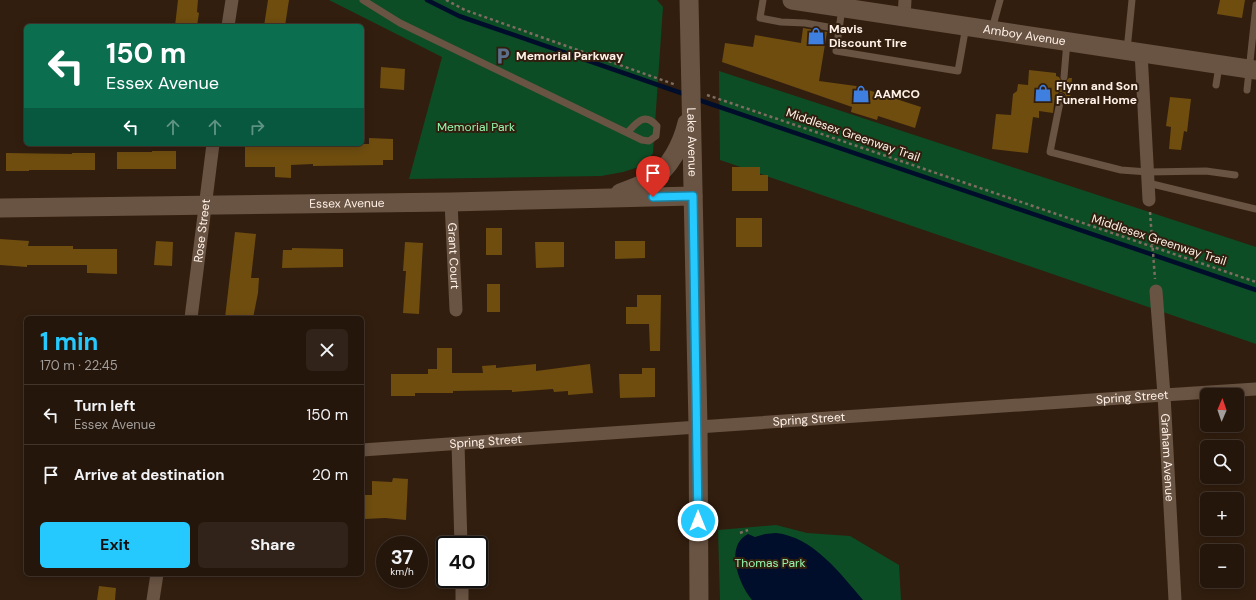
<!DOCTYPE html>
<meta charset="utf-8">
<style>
:root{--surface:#25160b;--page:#312319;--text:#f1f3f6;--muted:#a39f9d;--line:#42352c;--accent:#26c9fe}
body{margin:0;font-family:"DM Sans",sans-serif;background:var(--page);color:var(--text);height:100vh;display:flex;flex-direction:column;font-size:15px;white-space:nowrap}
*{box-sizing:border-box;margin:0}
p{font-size:13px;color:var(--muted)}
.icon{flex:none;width:22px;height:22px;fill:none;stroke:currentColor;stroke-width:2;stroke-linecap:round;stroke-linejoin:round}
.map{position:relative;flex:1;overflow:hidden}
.sheet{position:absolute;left:24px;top:316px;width:340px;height:260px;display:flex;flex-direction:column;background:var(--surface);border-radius:6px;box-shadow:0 2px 10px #0003,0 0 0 1px var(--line)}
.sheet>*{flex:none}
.hud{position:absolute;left:24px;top:24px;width:340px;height:122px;border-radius:6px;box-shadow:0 2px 10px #0003,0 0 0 1px var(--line);background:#0b6e4f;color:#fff;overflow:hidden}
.needle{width:26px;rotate:2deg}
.fabs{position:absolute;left:1200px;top:388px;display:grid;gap:8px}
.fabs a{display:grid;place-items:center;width:44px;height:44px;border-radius:6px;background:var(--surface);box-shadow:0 2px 10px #0003,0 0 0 1px var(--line);font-size:20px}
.speed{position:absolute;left:376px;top:536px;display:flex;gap:8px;font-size:20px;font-weight:700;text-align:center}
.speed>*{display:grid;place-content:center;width:52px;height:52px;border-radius:50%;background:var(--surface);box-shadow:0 2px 10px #0003,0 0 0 1px var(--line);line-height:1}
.speed small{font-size:10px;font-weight:400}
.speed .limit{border:2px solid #111;border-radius:6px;background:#fff;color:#111}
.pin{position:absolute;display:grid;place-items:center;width:34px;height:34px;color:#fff;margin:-41px -17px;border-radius:50% 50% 50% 0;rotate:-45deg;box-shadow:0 0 4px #0007}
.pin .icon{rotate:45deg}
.me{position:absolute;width:44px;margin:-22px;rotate:0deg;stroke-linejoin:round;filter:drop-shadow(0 0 3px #0008)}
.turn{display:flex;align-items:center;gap:14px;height:84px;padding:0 16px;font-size:18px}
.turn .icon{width:52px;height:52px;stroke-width:2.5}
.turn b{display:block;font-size:28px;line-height:34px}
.lanes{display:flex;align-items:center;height:38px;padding:0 16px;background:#0003;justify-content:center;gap:20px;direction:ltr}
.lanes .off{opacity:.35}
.round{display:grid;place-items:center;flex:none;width:42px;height:42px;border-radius:6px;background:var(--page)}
.overview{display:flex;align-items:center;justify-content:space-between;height:68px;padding:0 16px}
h1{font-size:24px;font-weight:700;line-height:30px;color:var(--accent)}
.primary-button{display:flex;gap:8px;margin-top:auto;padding:8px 16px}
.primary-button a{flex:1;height:46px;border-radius:6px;background:var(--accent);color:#111;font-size:16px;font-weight:700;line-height:46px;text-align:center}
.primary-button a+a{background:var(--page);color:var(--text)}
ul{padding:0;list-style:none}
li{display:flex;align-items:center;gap:12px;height:60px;padding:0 16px;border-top:1px solid var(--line)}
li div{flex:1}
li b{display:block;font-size:15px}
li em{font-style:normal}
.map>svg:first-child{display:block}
.green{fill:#0d4d25}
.water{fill:#000e2b}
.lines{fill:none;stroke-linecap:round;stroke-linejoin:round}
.stream{stroke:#000e2b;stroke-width:4.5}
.building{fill:#6e4d0f}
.path{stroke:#7e6d60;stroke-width:2.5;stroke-dasharray:3 3;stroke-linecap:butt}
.lane{stroke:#695342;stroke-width:7}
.street{stroke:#695342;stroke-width:13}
.secondary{stroke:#695342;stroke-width:19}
.route-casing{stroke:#1983a5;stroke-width:10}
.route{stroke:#26c9fe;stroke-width:7}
.labels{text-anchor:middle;stroke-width:4;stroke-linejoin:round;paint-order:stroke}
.poi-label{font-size:12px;font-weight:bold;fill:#fff1e8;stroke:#311e0f;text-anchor:start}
.street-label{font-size:12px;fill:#fff1e8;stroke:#311e0f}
.park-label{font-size:12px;fill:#94f6ad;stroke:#311e0f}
</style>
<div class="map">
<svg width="1256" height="600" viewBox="0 0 1256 600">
<rect width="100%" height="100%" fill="#311e0f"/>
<path class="green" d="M 329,0 L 657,0 L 663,7 L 653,153 L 645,165 L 623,172 L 601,176 L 409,179 L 442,57 Z
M 719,71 L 1256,247 L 1256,344 L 720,160 Z
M 776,525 L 807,533 L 850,536 L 899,565 L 901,600 L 720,600 L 718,530 Z"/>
<path class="water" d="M 776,533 C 813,537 840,573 863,600 L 752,600 C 739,585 724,546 748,534 L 755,537 L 765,534 Z"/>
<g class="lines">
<path class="stream" d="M 427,0 L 459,16 L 687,95
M 696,99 L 1256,290"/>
</g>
<path class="building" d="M 178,0 L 198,0 L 197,12 L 199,13 L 197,26 L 175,26 Z
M 268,0 L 289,0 L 285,26 L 264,26 Z
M 1220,0 L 1245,0 L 1242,18 L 1217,14 Z
M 803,28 L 827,32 L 819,81 L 856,86 L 921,107 L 915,128 L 878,116 L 877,120 L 851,112 L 852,107 L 722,62 L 725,43 L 753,47 L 755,35 L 801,43 Z
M 381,67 L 405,69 L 404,90 L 380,88 Z
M 1029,70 L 1056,73 L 1056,76 L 1059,77 L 1060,79 L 1063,82 L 1066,81 L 1069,78 L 1072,78 L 1070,98 L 1066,97 L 1065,94 L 1062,92 L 1059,92 L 1056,97 L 1055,96 L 1053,113 L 1039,111 L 1039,118 L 1033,117 L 1028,153 L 992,149 L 996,114 L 1011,115 L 1013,94 L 1017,91 L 1018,84 L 1028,85 Z
M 1170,97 L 1191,99 L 1187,132 L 1184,131 L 1181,150 L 1169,149 L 1171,127 L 1166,126 Z
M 369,138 L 393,139 L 393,160 L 383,160 L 383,165 L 313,166 L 313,164 L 291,165 L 291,178 L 275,177 L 275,167 L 245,167 L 245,145 L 247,144 L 369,144 Z
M 152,151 L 176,151 L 176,169 L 117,169 L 117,152 L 152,152 Z
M 6,153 L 72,154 L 72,153 L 95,153 L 95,170 L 29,170 L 29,171 L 6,171 Z
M 732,167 L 760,167 L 760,175 L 768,175 L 768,191 L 732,191 Z
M 736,218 L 762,218 L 762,247 L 736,247 Z
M 486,228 L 502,228 L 502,255 L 486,255 Z
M 235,232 L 256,234 L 251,278 L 259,278 L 258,293 L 253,318 L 225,318 Z
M 0,239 L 29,241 L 28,246 L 73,246 L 73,249 L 117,249 L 117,274 L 87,273 L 87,265 L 27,265 L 27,267 L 0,265 Z
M 156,241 L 173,242 L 172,266 L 154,265 Z
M 615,241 L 645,241 L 645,258 L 615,259 Z
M 405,242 L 423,243 L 419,314 L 403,313 L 406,271 L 403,271 Z
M 535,242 L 564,242 L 564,267 L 536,268 Z
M 292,248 L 343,249 L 343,267 L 282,268 L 283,250 L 292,250 Z
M 487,284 L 500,284 L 500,312 L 487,312 Z
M 637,295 L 661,295 L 660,351 L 650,351 L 649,324 L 626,324 L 626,307 L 637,307 Z
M 437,348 L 452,348 L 452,373 L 483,373 L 482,366 L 496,365 L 496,368 L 536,364 L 536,371 L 590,364 L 593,393 L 568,395 L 568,391 L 554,392 L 553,389 L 512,392 L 512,390 L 453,391 L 453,393 L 415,393 L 415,396 L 391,396 L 391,374 L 428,374 L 428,369 L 437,369 Z
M 642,368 L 655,368 L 655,397 L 620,398 L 619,374 L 642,374 Z
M 393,478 L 408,479 L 406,520 L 385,518 L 365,519 L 365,495 L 372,495 L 372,481 L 392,482 Z
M 99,586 L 116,588 L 115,600 L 97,600 Z"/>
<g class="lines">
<path class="path" d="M 446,0 L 465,10 L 676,85
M 707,95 L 1256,282
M 1150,212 L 1155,279
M 740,533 L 748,530"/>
<path class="lane" d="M 363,0 L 400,23 L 642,140 L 649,141 L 656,136 L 657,126 C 645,112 637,122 628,132
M 763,0 L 760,18 L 781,22 L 805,23 L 839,29
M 842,8 L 836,51 L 958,71 L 966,26
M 992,29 L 1000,0
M 1127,50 L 1132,0
M 1064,77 L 1067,41
M 1216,85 L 1219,66
M 1247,90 L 1256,5
M 1061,97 L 1050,152 L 1121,170 L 1148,172 L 1206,171 L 1235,175
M 1148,183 L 1256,209"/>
<g class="street">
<path d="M 904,17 L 905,0"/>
<path d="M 228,26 L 232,0"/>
<path d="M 1141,52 L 1149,200"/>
<path id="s1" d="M 451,202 L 456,310"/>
<path id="s2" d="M 1156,291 L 1164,395 L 1175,600"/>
<path id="s3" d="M 191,318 L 213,144"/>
<path d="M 458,444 L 461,545"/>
<path id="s4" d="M 362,450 L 1164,395 L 1256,389"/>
<path d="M 462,579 L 462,600"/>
<path d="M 153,600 L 157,574"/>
</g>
<g class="secondary">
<path id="s5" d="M 689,0 L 698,426 L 699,600"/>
<path id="s6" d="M 792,0 L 1256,70"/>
<path d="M 620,193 C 630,189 641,186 651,180 C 670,168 682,144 687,123"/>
<path id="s7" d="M 0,208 L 451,202 L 693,196"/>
</g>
</g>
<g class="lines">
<g class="route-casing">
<path id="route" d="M 653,197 L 693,196 L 698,521"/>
</g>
<use href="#route" class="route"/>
</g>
<defs>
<g id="shop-bare" transform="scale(1.38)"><path d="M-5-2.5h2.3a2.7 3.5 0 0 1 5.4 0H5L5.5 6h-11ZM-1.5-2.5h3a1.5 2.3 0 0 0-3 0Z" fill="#3f7fe0" stroke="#311e0f" stroke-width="2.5" paint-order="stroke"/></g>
<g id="parking-bare" transform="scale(1.38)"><path d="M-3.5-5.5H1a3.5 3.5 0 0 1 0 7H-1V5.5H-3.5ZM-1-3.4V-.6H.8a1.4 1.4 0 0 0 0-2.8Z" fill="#5c6f8a" stroke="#311e0f" stroke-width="2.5" paint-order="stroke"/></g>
</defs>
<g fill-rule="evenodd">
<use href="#shop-bare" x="816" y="36"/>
<use href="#parking-bare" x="503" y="56"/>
<use href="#shop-bare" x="1043" y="93"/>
<use href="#shop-bare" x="861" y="94"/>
</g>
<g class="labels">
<g class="poi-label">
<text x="829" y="33">Mavis<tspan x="829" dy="14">Discount Tire</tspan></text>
<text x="516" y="60">Memorial Parkway</text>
<text x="1056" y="90">Flynn and Son<tspan x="1056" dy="14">Funeral Home</tspan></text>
<text x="874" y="98">AAMCO</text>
</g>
<g class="street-label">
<text dy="4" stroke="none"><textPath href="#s6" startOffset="235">Amboy Avenue</textPath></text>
<text transform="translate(853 135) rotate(19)" y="4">Middlesex Greenway Trail</text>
<text dy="4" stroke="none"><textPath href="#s5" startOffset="142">Lake Avenue</textPath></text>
<text dy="4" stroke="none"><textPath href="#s7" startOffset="347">Essex Avenue</textPath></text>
<text dy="4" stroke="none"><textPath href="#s3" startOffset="88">Rose Street</textPath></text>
<text transform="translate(1159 240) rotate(18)" y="4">Middlesex Greenway Trail</text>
<text dy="4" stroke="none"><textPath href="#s1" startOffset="54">Grant Court</textPath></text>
<text dy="4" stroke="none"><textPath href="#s4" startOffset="772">Spring Street</textPath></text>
<text dy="4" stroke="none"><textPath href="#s4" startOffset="448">Spring Street</textPath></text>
<text dy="4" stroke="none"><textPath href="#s4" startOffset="124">Spring Street</textPath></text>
<text dy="4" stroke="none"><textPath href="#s2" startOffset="167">Graham Avenue</textPath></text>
</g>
<g class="park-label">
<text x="476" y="131">Memorial Park</text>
<text x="770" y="567">Thomas Park</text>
</g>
</g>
</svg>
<div class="fabs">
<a><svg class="needle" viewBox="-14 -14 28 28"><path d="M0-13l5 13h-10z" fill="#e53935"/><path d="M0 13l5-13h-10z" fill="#a39f9d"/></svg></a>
<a><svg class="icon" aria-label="search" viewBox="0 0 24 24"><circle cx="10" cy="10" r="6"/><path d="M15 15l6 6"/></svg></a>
<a>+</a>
<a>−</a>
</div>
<div class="speed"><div>37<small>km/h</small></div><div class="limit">40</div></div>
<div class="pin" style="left:653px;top:197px;background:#d93025"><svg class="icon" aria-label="arrive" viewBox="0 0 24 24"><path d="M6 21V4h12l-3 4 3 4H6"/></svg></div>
<svg class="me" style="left:698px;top:521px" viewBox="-20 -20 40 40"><circle r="17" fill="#26c9fe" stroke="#fff" stroke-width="3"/><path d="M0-11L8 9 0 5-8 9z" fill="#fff"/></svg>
<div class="hud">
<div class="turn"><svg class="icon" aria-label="left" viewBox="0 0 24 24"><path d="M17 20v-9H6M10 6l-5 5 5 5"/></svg><div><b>150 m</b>Essex Avenue</div></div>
<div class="lanes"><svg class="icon" aria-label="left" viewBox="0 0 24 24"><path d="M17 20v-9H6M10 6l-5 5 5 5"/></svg><svg class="icon off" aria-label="ahead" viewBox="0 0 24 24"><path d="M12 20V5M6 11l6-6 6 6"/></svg><svg class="icon off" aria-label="ahead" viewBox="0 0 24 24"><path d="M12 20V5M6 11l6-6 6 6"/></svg><svg class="icon off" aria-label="right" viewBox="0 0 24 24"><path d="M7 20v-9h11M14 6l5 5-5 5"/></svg></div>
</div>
<section class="sheet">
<div class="overview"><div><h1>1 min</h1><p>170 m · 22:45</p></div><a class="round"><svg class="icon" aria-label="close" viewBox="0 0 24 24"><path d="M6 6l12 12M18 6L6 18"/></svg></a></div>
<ul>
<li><svg class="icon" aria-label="left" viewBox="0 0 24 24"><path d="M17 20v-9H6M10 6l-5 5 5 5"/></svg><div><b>Turn left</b><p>Essex Avenue</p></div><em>150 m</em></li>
<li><svg class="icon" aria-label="arrive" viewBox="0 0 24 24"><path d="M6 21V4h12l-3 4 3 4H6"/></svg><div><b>Arrive at destination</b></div><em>20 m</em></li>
</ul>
<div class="primary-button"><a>Exit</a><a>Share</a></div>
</section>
</div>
